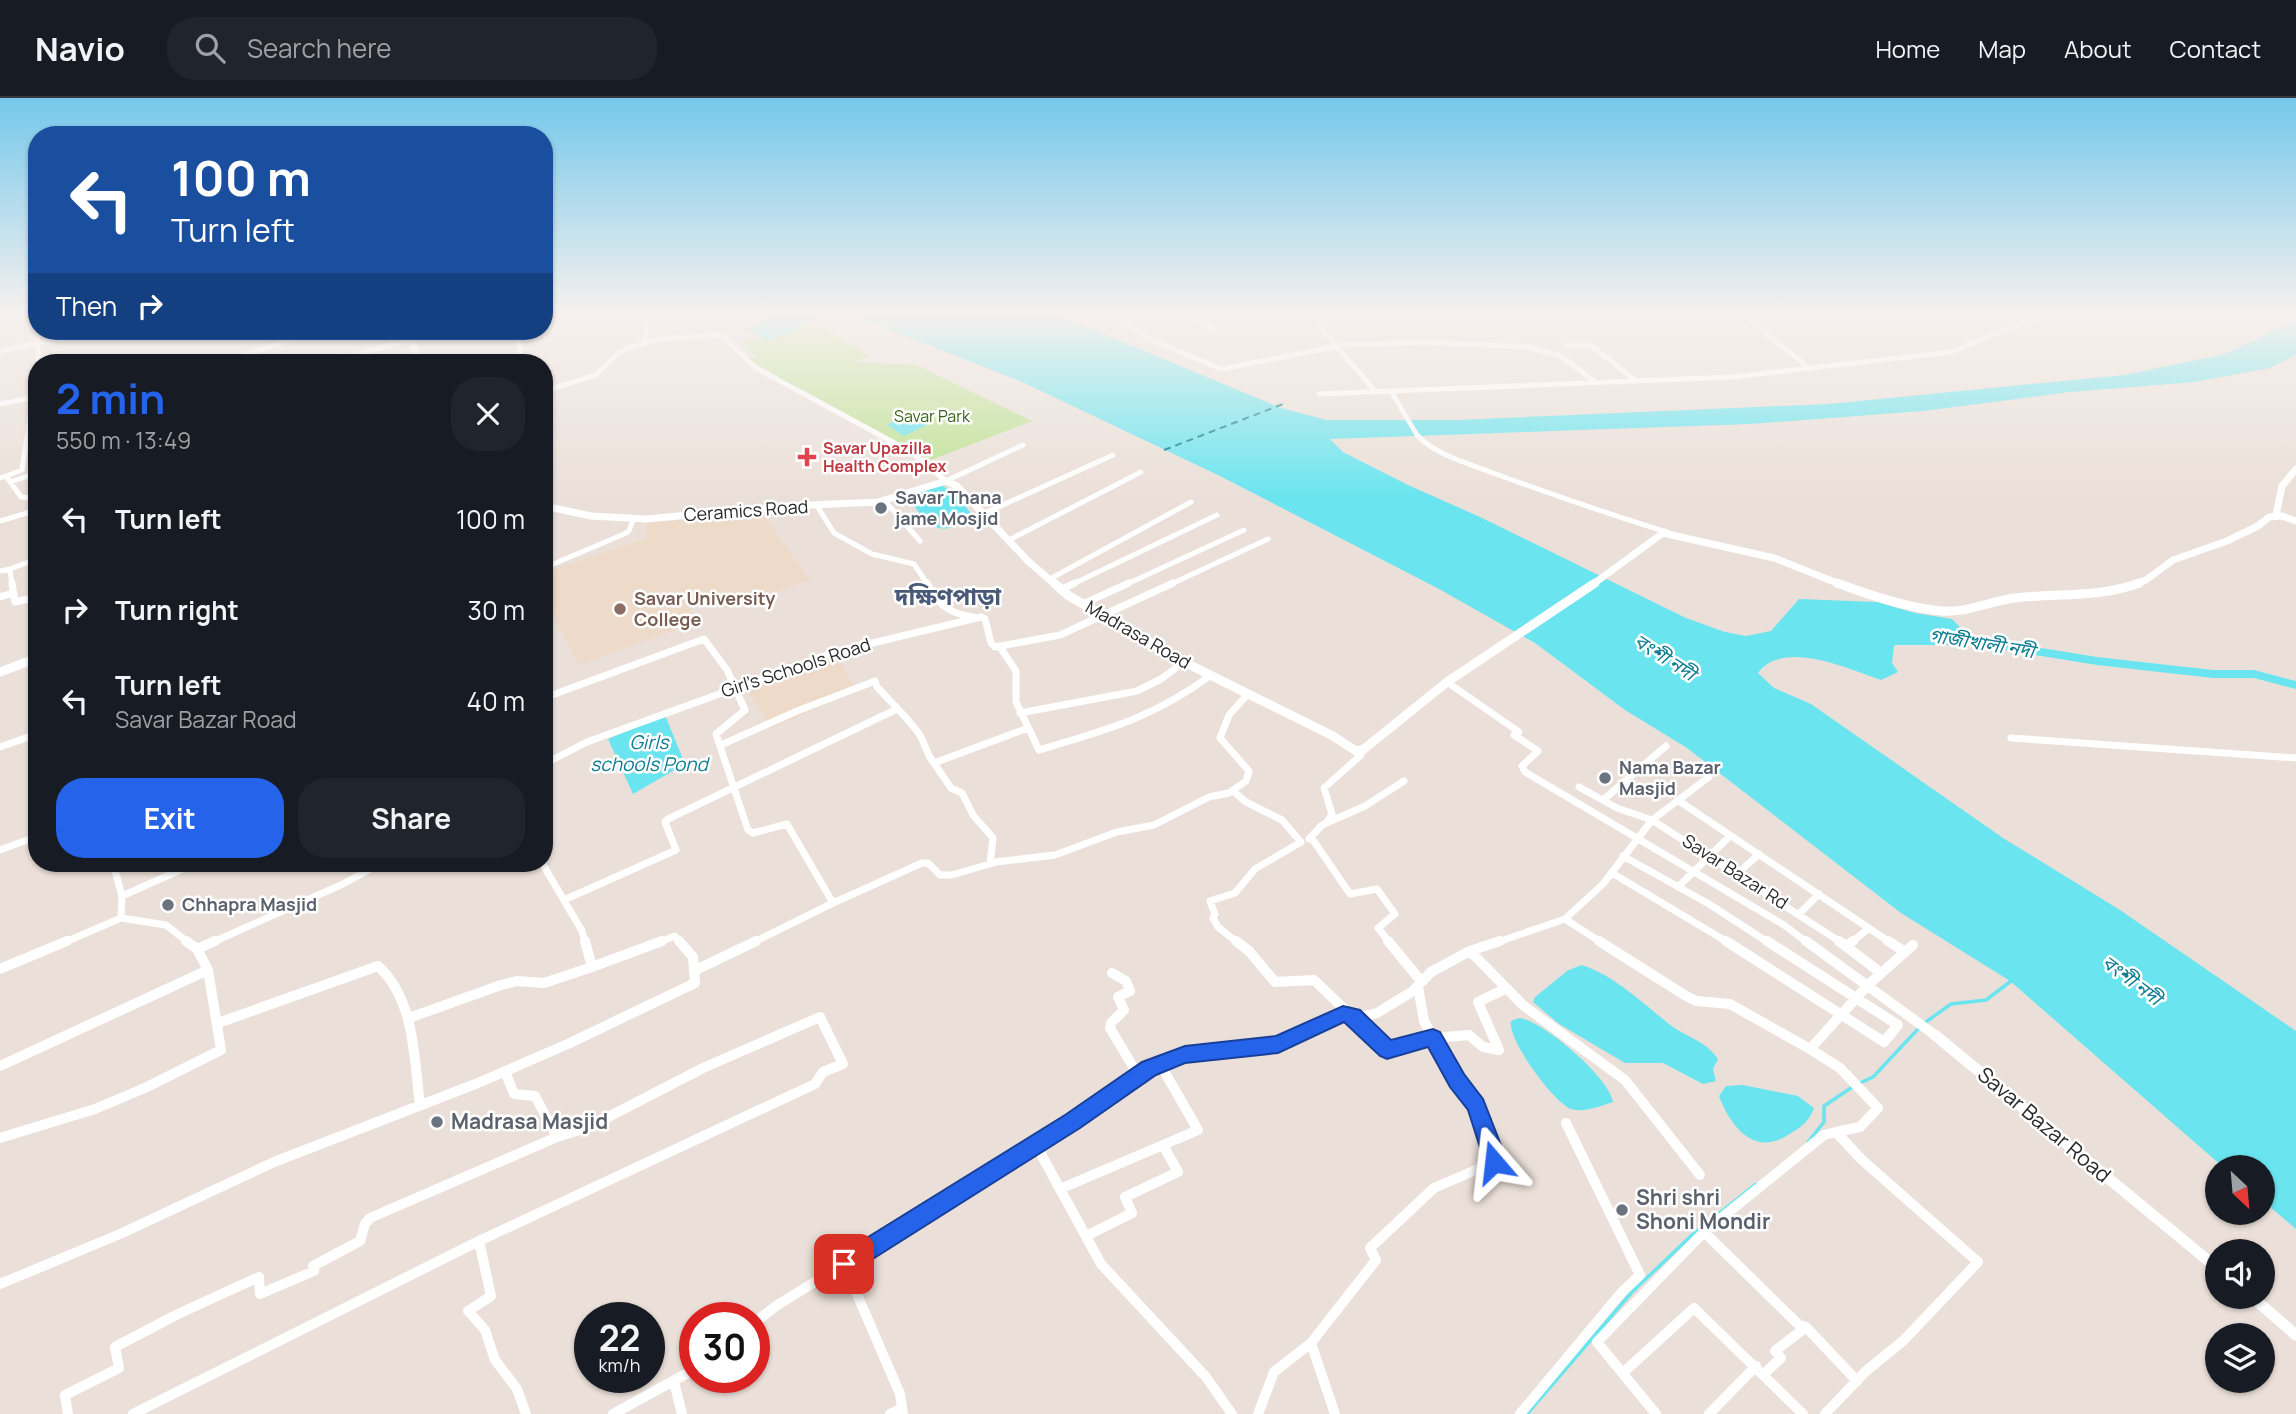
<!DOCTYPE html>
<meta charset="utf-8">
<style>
:root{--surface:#171b24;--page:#20242c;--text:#f1f3f6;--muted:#9ea1a6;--line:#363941;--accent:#2563eb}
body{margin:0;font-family:Manrope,"Noto Sans Bengali",sans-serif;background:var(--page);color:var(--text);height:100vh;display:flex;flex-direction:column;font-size:26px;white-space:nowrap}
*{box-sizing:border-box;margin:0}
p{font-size:23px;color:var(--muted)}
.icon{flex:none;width:38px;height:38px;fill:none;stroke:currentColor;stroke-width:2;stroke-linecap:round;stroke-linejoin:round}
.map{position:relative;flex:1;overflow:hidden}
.sheet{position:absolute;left:28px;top:256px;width:525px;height:518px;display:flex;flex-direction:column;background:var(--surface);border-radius:28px;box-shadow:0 2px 5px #0004}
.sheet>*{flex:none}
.top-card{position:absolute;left:28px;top:28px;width:525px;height:214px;border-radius:28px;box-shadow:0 2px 5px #0004;background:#1a4fa0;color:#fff;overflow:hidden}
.needle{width:46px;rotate:154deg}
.tools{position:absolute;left:2205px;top:1057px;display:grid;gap:14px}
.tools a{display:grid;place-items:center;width:70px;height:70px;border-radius:50%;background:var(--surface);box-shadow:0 2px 5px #0004;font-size:35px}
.speed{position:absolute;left:574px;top:1204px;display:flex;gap:14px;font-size:35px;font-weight:700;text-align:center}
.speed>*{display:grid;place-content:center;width:91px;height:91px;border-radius:50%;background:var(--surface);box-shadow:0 2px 5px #0004;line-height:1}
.speed small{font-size:18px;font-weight:400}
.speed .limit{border:10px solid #d22;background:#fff;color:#111}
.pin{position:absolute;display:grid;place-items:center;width:60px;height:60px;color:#fff;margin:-30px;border-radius:14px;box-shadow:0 4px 10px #0006}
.me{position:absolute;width:77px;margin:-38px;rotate:343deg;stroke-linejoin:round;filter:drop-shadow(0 0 5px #0008)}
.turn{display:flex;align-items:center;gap:24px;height:147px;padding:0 28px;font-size:32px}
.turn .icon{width:91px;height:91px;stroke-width:2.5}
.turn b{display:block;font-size:49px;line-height:60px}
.then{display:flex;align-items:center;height:66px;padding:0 28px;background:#0003;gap:14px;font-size:26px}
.round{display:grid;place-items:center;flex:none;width:74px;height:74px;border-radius:28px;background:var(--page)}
.summary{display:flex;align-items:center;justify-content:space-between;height:119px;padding:0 28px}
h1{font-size:42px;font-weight:700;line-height:52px;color:var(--accent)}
.primary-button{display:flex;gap:14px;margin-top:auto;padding:14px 28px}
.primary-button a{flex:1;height:80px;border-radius:28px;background:var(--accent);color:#fff;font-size:28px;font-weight:700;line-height:80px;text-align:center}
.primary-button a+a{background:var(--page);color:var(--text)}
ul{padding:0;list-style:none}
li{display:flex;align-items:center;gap:21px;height:91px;padding:0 28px}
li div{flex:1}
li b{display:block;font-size:26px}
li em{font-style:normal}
header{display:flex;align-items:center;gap:42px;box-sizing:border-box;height:98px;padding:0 35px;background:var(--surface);border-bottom:2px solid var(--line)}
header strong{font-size:33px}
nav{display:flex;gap:38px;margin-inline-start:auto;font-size:24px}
.search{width:490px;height:63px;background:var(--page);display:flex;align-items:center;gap:18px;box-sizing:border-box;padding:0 24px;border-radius:28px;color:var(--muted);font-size:26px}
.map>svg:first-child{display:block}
.education{fill:#eddac8}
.green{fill:#bee294}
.water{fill:#6ae5ef}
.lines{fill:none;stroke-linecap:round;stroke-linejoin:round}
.stream{stroke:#6ae5ef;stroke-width:3.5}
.river{fill:#6ae5ef;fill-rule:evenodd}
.ferry{stroke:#0c7d90;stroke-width:2;stroke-dasharray:7 5;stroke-linecap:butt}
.pedestrian{stroke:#fff;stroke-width:4.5}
.minor-far2{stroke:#fff;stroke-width:5}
.minor-far1{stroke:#fff;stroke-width:7}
.minor{stroke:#fff;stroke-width:10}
.tertiary-far2{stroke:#fff;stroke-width:7}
.tertiary-far1{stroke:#fff;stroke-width:9}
.tertiary{stroke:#fff;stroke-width:11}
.route{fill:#2563eb;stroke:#184099;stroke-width:2}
.health-dot{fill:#e0444e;stroke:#fff;stroke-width:2.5}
.worship-dot{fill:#6b7280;stroke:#fff;stroke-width:2.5}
.education-dot{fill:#8d6e63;stroke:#fff;stroke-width:2.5}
.labels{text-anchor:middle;stroke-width:5;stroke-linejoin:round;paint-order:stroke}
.far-park-label{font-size:16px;fill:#376419;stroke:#fff}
.far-health-label{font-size:16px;font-weight:bold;fill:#be3a42;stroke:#fff;text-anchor:start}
.worship-label{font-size:18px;font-weight:bold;fill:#5b616d;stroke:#fff;text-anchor:start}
.street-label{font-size:18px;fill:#282828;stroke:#fff}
.education-label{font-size:18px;font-weight:bold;fill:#785e54;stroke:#fff;text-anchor:start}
.water-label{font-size:19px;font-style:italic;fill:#0c7d90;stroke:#fff}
.near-worship-label{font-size:21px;font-weight:bold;fill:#5b616d;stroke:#fff;text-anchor:start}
.near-street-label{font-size:21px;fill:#282828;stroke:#fff}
.district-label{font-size:24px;font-weight:bold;fill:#485a78;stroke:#fff}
</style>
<header>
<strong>Navio</strong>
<div class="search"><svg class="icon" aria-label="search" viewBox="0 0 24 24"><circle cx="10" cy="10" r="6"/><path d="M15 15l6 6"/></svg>Search here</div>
<nav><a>Home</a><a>Map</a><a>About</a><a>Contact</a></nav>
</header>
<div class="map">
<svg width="2296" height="1316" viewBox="0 0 2296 1316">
<rect width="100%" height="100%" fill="#ebe0d9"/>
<path class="education" d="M 762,415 L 810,482 L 727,511 L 681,496 L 698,524 L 579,567 L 544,498 L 544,474 L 646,441 L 646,425 Z
M 835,554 L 857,593 L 771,630 L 743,586 Z"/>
<path class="green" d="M 815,224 L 869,258 L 855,264 L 916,267 L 1032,323 L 931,362 L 796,288 L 791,289 L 778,278 L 746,260 L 758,260 L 741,244 Z"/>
<path class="water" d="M 775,215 L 813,215 L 819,220 L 791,234 L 768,242 L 747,232 Z
M 847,215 L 1053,215 L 1281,310 L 1327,322 L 1457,322 L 1829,306 L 2124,277 L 2226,256 L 2296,222 L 2296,257 L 2270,270 L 2194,284 L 2070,294 L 1923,313 L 1750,326 L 1330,341 L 1343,354 L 1408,387 L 1480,419 L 1686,520 L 1725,534 L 1746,538 L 1771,533 L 1799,501 L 1877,504 L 1915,515 L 1952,521 L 1961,530 L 1967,547 L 1894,547 L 1892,565 L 1898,574 L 1881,582 C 1850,572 1784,540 1758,575 L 1774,590 L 1811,606 L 2003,740 L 2120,812 L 2296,933 L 2296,1131 L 2263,1103 L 2263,1069 L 2223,1069 L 2010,883 L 1901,815 L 1687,650 L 1625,612 L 1535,545 L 1439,491 L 1220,378 L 1020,283 Z
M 912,314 L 930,322 L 931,325 L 904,338 L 887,327 Z
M 941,387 L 954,394 L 973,418 C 936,444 929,426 906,398 Z
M 665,617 L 685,666 L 633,696 L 608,641 Z
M 1581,867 C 1612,875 1647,909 1673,929 C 1689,940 1707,944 1718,961 L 1713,971 L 1716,983 L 1703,986 L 1663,965 L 1625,965 L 1559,926 L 1533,904 L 1535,899 L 1567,873 Z
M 1519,920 C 1542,922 1610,980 1613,1004 C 1601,1008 1584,1015 1571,1011 C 1553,1004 1507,941 1511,923 Z
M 1743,987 L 1798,998 L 1814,1010 C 1808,1025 1801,1029 1788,1037 C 1754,1059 1730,1028 1719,998 L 1726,988 Z"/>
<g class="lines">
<path class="stream" d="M 1923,926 L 1951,906 L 1986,902 L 2011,883
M 1860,985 L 1873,979 L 1919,930
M 1808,1044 L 1824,1024 L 1824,1008 L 1854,988
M 1527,1316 L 1632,1194 L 1692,1137 L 1756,1086"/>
<path class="river" d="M 1948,535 L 2097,559 L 2213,572 L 2254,572 L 2296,583 L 2296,591 L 2254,580 L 2213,580 L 2097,567 L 1944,542 L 1942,539 Z"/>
<path class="ferry" d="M 1164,352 L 1283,306"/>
<path class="pedestrian" d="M 1391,293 L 1417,337"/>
<path class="minor-far2" d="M 640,215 L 647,232 L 644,245
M 1107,215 L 1154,243 L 1221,271 L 1344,247 L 1424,244 L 1527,249 L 1561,258 L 1595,284
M 1193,215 L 1215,233
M 1317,215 L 1324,234 L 1376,294
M 1741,215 L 1809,270
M 38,233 L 38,264
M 515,233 L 521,253 L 518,255 L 524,264
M 1567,248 L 1592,248 L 1635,282
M 0,253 L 98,233
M 222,264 L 318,233
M 314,264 L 341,257 L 343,260 L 412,241
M 409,264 L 417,263
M 544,293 L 596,277 L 618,255 L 631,249 L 660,241 L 722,237 L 756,270 L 911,354 L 946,383 L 1023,347
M 1319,296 L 1733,279 L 1951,254 L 2047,215
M 0,306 L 36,299
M 1417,337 C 1435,357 1468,365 1493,375 C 1551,396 1608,416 1667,434
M 6,378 L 22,372 L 37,274
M 0,380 L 6,378 L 21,399 L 33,400 L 37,409
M 10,384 L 37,375
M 885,403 L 920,443
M 817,408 L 834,435 L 872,456 L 914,466 L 928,487
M 985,415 L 1113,357
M 0,423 L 37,412
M 1009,442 L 1141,374
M 544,470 L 624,436 L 629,433 L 633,422
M 10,471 L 37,461
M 0,473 L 10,471 L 12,487
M 1048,482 L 1191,404
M 1071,487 L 1217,417
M 1125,487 L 1244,432
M 1169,487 L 1268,441"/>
<path class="minor-far1" d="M 12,485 L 15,504 L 37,499
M 927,485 C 938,507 948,515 973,519
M 1060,492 L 1075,485
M 0,499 L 13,495
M 1083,506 L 1129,485
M 1000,549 L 1016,573 L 1016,604 L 1039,652 C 1107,632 1153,620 1211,577
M 1447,584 L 1519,634
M 544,600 L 704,541 L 727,572 L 745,612 L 716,636 L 748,732 L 753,735 L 787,726 L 833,805 L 922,765 L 928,765 L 940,777 L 952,777 L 996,764 L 1055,757 L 1117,734 L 1154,727 L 1209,699 L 1229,695 L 1246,683 L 1249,673 L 1220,640 L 1229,617 L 1248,596
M 1020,615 L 1137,593 L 1161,581 L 1184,564
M 1514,637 L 1538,653 L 1522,668 L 1525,674 L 1784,827 L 1808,845
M 2011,640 L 2296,660
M 721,647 L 797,613 L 875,583 L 877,589 C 891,604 907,619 919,636 C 926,646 925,654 934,665
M 0,649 L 37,636
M 544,666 L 587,644 L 835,554 L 981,519 L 985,521 L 991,545 L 995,549 L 1060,537 L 1173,485
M 1579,689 L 1617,710 L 1652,722 L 1842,845
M 1233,693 L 1246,704 L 1282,722 L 1301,744 L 1255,771 L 1235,795 L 1210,803 L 1215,816 L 1213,820 L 1218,829 L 1238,845
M 1603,702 L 1666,648
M 1679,703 L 1891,845
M 1327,724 L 1332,716 L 1324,690 L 1361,657
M 1311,739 L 1350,796 L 1377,791 L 1395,816 L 1378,830 L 1390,845
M 1309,741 L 1322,727 L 1365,708 L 1404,683
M 0,752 L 30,741 L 37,750
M 1623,758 L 1709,806 L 1769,845
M 113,765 L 122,798
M 542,765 L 582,833 L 585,845
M 990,766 L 993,740 L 973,717 L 962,695 L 951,690 L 934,665 L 1028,630
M 1612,775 L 1729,845
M 1738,775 L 1759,756
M 1678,789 L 1730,738
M 564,802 L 676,752 L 665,724 L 668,721 L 897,611
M 1799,816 L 1819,796
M 121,820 L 166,827 L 189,845
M 1565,821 L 1602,845
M 63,845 L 121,820 L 122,798 L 196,765
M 211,845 L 343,786 L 381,765
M 657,845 L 675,838 L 681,845
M 752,845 L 833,805
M 1495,845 L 1565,821 L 1603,786 L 1652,722 L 1709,679
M 1851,845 L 1869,830"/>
<path class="minor" d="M 186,843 L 197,851 L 215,843
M 585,843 L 592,869 L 662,843
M 1236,843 L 1249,853 L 1275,884 L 1314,882 L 1387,952 L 1422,941 L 1469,937 L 1483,949 L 1499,952 L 1478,904 L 1505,891
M 1388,843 L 1421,883
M 1599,843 L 1686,898 L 1696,903 L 1730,906 L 1810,951 L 1869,886 L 1913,847
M 1726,843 L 1884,944 L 1898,927 L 1767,843
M 1806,843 L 1935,937
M 1839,843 L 1881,875
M 1888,843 L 1905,854
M 1847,848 L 1853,843
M 1470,853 L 1524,908 L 1625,982 L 1700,1077
M 0,871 L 67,843
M 696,872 L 756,843
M 1112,875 L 1126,883 L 1130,893 L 1118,899 L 1124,912 L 1111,925 L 1110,930 L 1138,977
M 409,920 L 501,887 L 517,883 L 544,885 L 592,869
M 218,925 L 378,868 C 415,901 414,961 420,1007
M 1810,951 L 1840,970 L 1878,1010 L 1860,1029 L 1836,1034
M 0,968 L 208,872
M 0,1040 L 95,1011 L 147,989 L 221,952 L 208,872 L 197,851
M 1036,1047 L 1101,1166 L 1206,1279 L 1232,1316
M 1060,1091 L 1163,1047
M 1704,1134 L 1799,1227 L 1806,1229 L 1857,1283
M 1086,1138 L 1132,1115 L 1125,1099 L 1178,1074 L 1163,1047 L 1198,1032 L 1160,966
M 479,1143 L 491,1198 L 468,1213 L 485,1232 L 495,1262 L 517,1291 L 526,1316
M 844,1166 L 900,1296 L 903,1316
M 0,1186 L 120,1136 L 274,1064 L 478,985 L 570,945 L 695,885 L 693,859 L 679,843
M 754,1225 L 776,1208 L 1036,1047 L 1149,970 L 1185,957 L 1266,950 L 1278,947 L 1337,917 L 1364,918 L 1377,915 L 1413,893 L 1431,874 L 1470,853 L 1500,843
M 1311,1245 L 1335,1316
M 1624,1274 L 1694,1210 L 1803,1316
M 1764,1276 L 1781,1260 L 1775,1253 L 1806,1229
M 674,1284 L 682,1316
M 68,1316 L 65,1297 L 119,1270 L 115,1249 L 178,1216 L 259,1179 L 260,1196 L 314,1173 L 313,1168 L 360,1143 L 365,1126 L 370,1120 L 557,1039
M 133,1316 L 479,1143 L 815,986 L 823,974 L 843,966 L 820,919 L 703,970 L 589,1029 L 557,1039 L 535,998 L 514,996 L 505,973
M 613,1316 L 695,1271
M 890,1316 L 902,1310
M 1258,1316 L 1274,1274 L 1311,1245 L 1376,1162 L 1370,1150 L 1434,1090 L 1494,1064 L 1495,1060 L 1476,1007 L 1457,983 L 1424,923 L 1418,889
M 1520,1316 L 1621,1195 L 1640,1177 L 1566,1025
M 1656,1316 L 1597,1244 L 1704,1134 L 1824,1037 L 1836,1034
M 1709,1316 L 1756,1268
M 1825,1316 L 1866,1273 L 1903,1243 L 1978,1164 L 1861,1061 L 1836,1034"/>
<path class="tertiary-far2" d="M 410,233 L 417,264
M 544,408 L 591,418 L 646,421 L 788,408 L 878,404 L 946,383 L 957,388 L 1029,464 L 1056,487
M 2276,417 L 2282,388 L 2296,371
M 1592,487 L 1663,435 L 1774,460 L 1842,487
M 2134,487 L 2146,482 L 2173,462 L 2227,443 L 2258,428 L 2269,419 L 2282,418 L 2296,423"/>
<path class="tertiary-far1" d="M 1054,485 L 1069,498 L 1184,564 L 1333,638 L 1356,653 L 1364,651 L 1447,584 L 1595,485
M 1837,485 C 1869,497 1907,510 1941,513 C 1968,515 1990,503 2015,500 C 2055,495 2100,500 2139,485
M 0,574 L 37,560"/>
<path class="tertiary" d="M 1935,937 L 2217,1170
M 2252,1199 L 2296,1237"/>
</g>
<linearGradient id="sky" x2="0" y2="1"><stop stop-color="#75c8eb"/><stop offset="0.54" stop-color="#f6f1ee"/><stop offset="1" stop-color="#f6f1ee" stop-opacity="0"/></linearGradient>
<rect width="2296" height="399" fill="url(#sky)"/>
<path class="route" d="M 1343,908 L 1360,912 L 1391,942 L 1433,931 L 1440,934 L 1464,976 L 1483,1001 L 1506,1060 L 1502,1071 L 1494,1074 L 1487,1071 L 1468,1012 L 1450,989 L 1428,949 L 1387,961 L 1380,958 L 1344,924 L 1278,955 L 1185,965 L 1156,977 L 1080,1030 L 852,1174 L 844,1177 L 836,1174 L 833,1166 L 836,1159 L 1065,1017 L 1142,964 L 1185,948 L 1276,938 Z"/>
<path class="health-dot" d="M803.5 348.5h7v7h7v7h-7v7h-7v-7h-7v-7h7z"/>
<g class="worship-dot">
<circle cx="881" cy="410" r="7"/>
<circle cx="1605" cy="680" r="7"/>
<circle cx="168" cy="807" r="7"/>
<circle cx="437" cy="1024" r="7"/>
<circle cx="1622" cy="1112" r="7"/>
</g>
<circle class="education-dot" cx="620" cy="511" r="7"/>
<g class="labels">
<g class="far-park-label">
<text x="932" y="324">Savar Park</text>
</g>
<g class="far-health-label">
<text x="823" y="356">Savar Upazilla<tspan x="823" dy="18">Health Complex</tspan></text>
</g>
<g class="worship-label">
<text x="895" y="406">Savar Thana<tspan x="895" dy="21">jame Mosjid</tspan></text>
<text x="1619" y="676">Nama Bazar<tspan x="1619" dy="21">Masjid</tspan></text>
<text x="182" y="813">Chhapra Masjid</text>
</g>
<g class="street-label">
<text transform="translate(746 413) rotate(-4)" y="6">Ceramics Road</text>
<text transform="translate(1138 537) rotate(30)" y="6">Madrasa Road</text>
<text transform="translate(796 570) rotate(-18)" y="6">Girl's Schools Road</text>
<text transform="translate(1735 774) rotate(33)" y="6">Savar Bazar Rd</text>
</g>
<g class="education-label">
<text x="634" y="507">Savar University<tspan x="634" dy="21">College</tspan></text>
</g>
<g class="water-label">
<text transform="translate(1982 545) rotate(9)" y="7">গাজীখালী নদী</text>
<text transform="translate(1665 559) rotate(33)" y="7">বংশী নদী</text>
<text x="649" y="651">Girls<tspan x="649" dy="22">schools Pond</tspan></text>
<text transform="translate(2132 882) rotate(37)" y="7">বংশী নদী</text>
</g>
<g class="near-worship-label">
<text x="451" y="1031">Madrasa Masjid</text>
<text x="1636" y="1107">Shri shri<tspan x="1636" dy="24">Shoni Mondir</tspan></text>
</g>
<g class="near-street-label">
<text transform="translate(2044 1027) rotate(40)" y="7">Savar Bazar Road</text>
</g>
<g class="district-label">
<text x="948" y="507">দক্ষিণপাড়া</text>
</g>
</g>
</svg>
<div class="tools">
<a><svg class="needle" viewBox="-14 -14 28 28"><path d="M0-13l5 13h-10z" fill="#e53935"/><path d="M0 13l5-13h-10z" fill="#9ea1a6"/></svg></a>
<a><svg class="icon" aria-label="sound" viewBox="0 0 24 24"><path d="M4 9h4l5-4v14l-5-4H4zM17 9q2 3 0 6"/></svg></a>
<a><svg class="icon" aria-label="layers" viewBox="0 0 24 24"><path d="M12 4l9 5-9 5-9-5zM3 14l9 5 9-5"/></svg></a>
</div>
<div class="speed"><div>22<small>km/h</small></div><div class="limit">30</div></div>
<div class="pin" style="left:844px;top:1166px;background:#d93025"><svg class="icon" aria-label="arrive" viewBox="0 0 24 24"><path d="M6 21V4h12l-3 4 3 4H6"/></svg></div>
<svg class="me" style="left:1494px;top:1064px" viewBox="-20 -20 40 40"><path d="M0-17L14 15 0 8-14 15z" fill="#2563eb" stroke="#fff" stroke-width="4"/></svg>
<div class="top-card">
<div class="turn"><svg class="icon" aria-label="left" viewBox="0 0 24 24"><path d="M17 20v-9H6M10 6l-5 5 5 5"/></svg><div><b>100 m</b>Turn left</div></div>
<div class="then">Then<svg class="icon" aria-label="right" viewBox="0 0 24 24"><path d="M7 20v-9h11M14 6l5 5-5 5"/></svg></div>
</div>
<section class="sheet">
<div class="summary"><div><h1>2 min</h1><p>550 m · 13:49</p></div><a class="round"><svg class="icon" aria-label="close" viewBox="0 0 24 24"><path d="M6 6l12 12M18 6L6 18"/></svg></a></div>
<ul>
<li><svg class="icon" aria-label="left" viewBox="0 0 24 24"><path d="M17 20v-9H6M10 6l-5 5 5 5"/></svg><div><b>Turn left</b></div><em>100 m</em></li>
<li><svg class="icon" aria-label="right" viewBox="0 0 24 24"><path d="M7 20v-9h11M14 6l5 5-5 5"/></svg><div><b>Turn right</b></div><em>30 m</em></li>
<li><svg class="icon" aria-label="left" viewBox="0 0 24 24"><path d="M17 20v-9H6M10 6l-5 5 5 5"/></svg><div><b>Turn left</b><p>Savar Bazar Road</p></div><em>40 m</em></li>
</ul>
<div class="primary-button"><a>Exit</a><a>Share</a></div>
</section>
</div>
